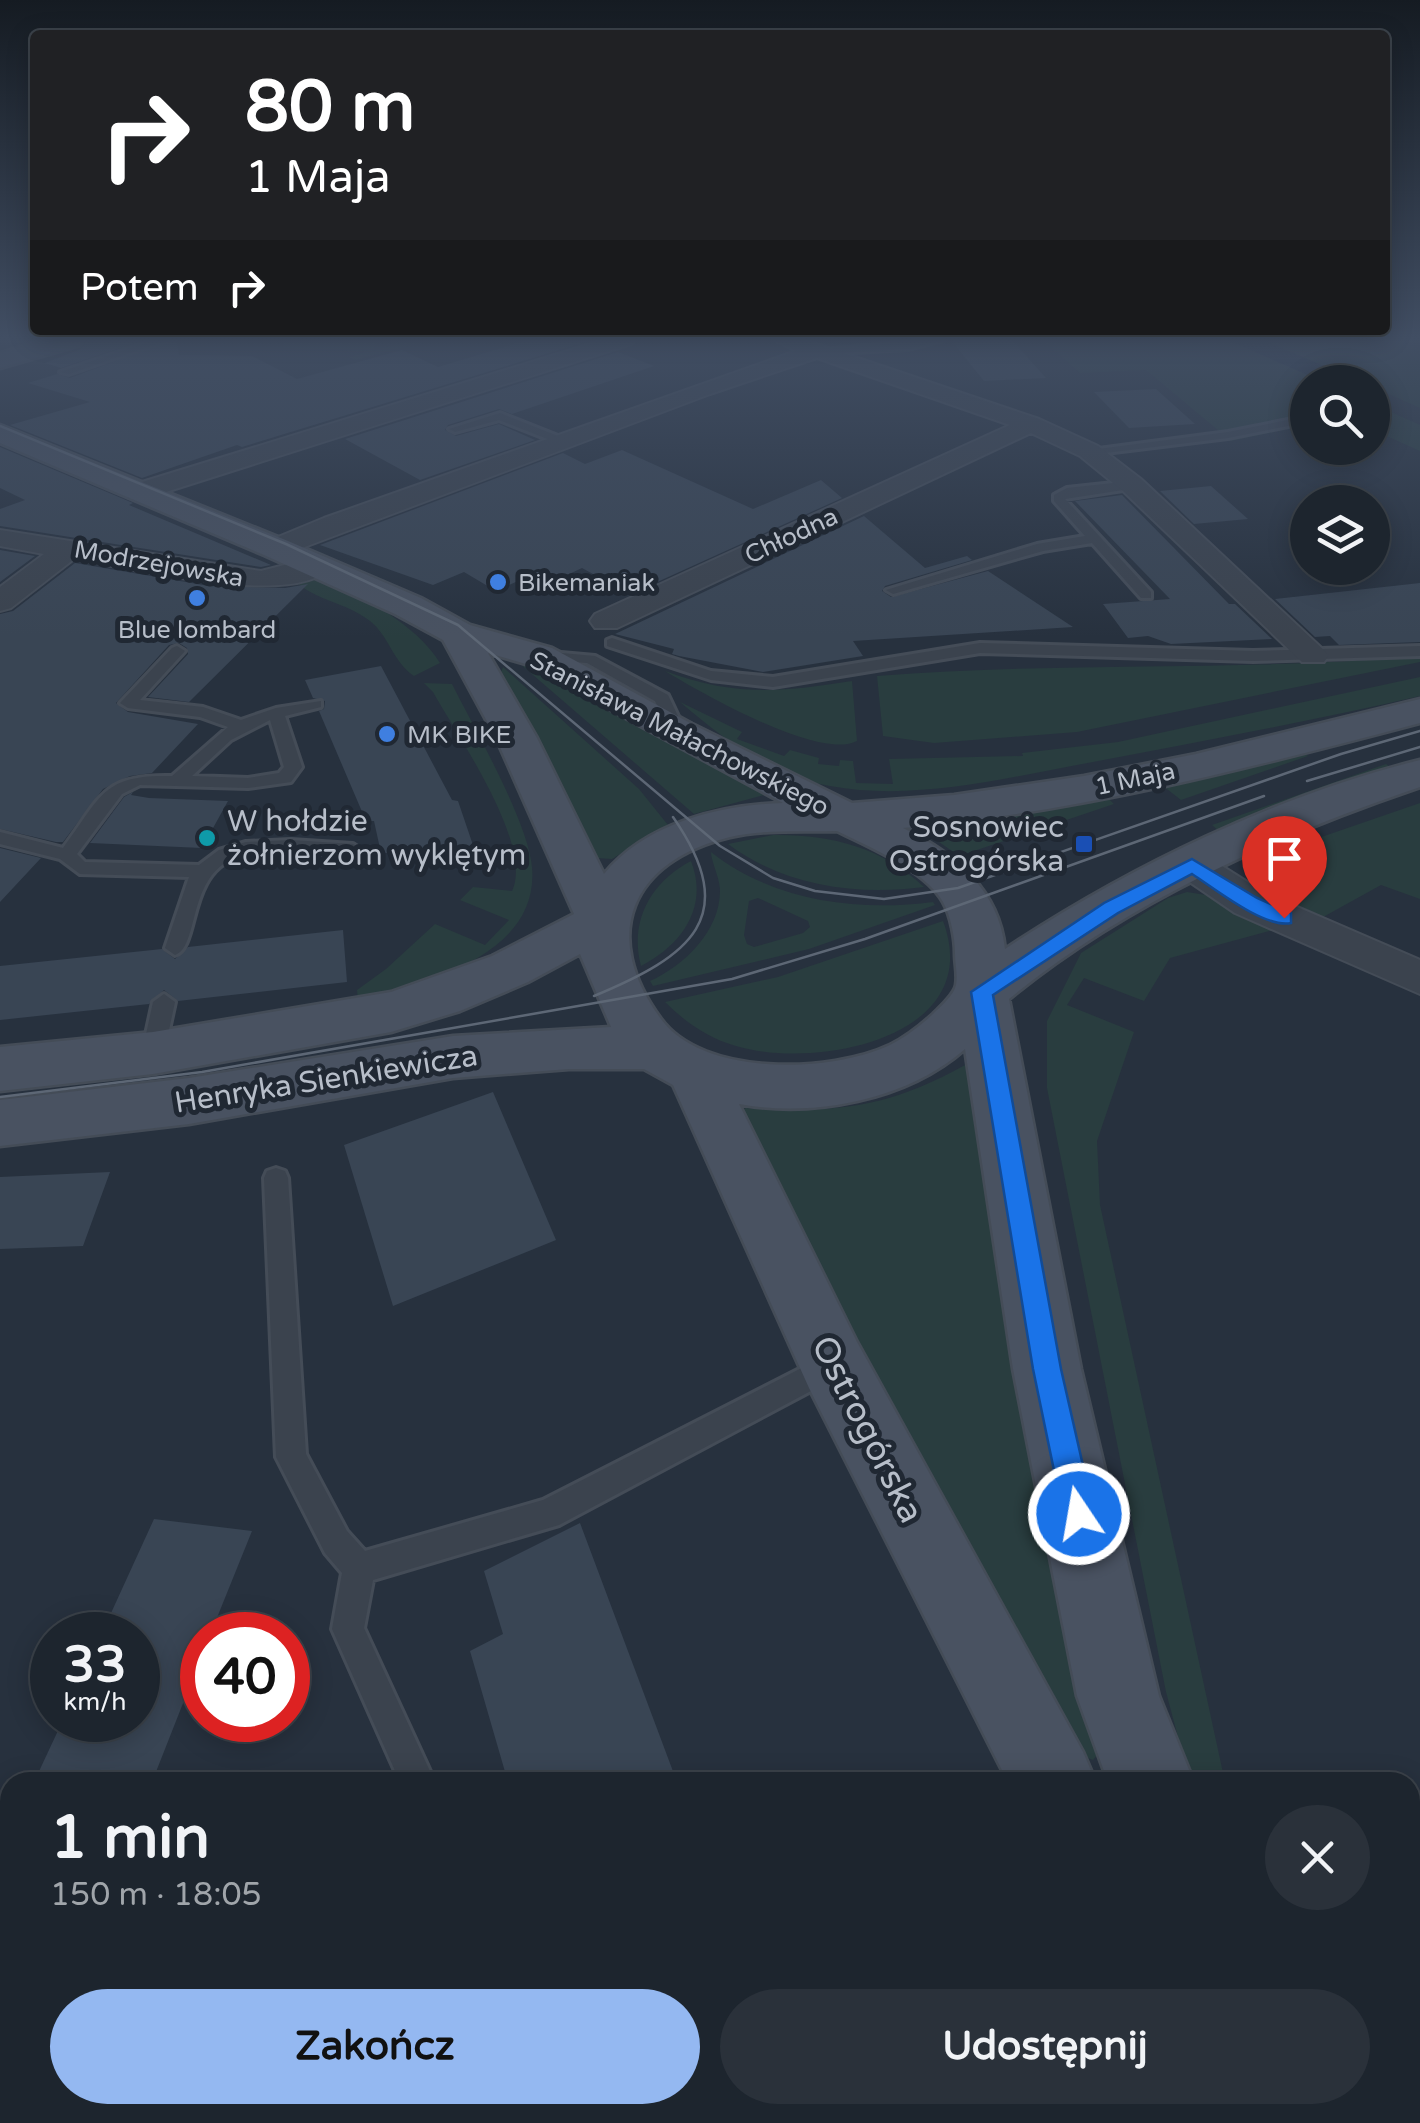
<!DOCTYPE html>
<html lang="pl">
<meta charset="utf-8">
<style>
:root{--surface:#1d252e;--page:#2a313a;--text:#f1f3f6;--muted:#a0a5aa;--line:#3b424a;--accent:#94b8f1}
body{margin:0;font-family:"Varela Round",sans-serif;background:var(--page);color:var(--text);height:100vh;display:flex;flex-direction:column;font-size:38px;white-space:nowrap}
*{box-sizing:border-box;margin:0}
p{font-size:32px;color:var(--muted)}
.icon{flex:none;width:55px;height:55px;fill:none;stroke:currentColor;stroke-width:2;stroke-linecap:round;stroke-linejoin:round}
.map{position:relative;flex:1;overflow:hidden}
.panel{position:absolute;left:0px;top:1772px;width:1420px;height:352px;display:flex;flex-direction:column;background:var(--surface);border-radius:30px 30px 0 0;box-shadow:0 5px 25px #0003,0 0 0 2px var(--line)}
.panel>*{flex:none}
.banner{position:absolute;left:30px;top:30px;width:1360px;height:305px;border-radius:10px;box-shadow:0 5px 25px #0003,0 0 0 2px var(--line);background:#202124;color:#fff;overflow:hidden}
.fabs{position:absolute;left:1290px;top:365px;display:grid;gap:20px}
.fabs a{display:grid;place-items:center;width:100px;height:100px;border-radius:50%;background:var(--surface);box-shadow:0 5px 25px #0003,0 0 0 2px var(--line);font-size:50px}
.speed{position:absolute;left:30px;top:1612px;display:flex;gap:20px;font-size:50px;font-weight:700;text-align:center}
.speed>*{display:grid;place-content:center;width:130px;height:130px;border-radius:50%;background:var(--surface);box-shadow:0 5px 25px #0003,0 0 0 2px var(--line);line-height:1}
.speed small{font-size:25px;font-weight:400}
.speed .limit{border:15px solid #d22;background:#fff;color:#111}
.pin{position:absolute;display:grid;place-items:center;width:85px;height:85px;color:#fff;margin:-102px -42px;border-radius:50% 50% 50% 0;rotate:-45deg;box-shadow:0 0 10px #0007}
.pin .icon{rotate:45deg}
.me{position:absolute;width:110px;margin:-55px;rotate:348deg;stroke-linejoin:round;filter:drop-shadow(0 0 8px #0008)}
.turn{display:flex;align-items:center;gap:35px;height:210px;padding:0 50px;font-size:45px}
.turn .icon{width:130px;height:130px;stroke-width:2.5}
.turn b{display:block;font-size:70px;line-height:85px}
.then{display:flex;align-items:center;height:95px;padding:0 50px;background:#0003;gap:20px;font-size:38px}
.round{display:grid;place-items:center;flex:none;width:105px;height:105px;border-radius:52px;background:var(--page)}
.head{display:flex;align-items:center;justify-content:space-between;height:170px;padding:0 50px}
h1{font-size:60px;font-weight:800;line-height:75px}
.action{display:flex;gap:20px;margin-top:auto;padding:20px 50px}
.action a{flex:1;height:115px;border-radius:60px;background:var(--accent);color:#111;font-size:40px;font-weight:800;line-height:115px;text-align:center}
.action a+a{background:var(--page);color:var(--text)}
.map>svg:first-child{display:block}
.green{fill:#293d3f;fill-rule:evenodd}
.water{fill:#1a283c}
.building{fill:#394554}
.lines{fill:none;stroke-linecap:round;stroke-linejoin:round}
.lane-casing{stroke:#444c57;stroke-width:6}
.street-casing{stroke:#444c57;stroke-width:4}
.secondary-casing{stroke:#444c57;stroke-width:5}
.lane{fill:#3b434e;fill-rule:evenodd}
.street{fill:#3b434e;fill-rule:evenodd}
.secondary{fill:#495261;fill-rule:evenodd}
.tram{stroke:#5d6775;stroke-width:2.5}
.route{fill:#1a73e8;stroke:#114b97;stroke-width:2.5}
.shop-dot{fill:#3f7fe0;stroke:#202833;stroke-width:4}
.culture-dot{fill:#0f9aa8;stroke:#202833;stroke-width:4}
.transit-dot{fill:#1a4fb4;stroke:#202833;stroke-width:4}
.labels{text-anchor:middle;stroke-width:10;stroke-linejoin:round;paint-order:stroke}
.far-street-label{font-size:25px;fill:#b7bec9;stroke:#202833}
.far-poi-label{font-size:25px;fill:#b7bec9;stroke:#202833;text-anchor:start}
.poi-label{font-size:30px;fill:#b7bec9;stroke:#202833;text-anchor:start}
.street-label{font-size:30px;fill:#b7bec9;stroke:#202833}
.near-street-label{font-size:35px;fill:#b7bec9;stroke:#202833}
</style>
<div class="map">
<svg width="1420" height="2123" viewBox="0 0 1420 2123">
<rect width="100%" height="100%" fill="#27313e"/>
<path class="green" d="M 289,340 L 380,340 L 372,351 L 413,340 L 431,340 L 355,360 L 349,357 L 369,351 L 281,348 Z
M 1047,340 L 1228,340 L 1324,382 L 1308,382 L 1307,425 L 1231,441 L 1146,370 L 1080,373 L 1046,343 Z
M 1263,340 L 1397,340 L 1420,350 L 1420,408 L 1373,387 L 1372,382 L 1361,382 Z
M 1373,404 L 1420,425 L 1420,451 L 1373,430 Z
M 305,579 C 348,583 419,626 440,663 L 414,676 C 393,662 389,636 370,621 C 346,602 315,601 294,580 Z
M 1420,656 L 1420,662 L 1077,732 L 934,743 L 883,736 L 877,676 C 1058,661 1239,672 1420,656 Z
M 518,662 L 526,664 L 764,795 L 694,814 Z
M 503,667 L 639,789 L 668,825 L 612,859 L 597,858 L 501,672 Z
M 665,671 C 734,697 782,692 852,681 L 857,741 C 819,761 700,692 665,671 Z
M 1420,677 L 1420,696 C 1312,721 1202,741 1093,762 C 1009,777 916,802 830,786 C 771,776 725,740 680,702 L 742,732 L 737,739 L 784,756 L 790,750 L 819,758 L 818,764 L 839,766 L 840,760 L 853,761 L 856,783 L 893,784 L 889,759 L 1023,756 L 1022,753 L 1118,742 Z
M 424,683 L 452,684 C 474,728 528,821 532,867 C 540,956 423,984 358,1001 L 357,990 L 386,969 L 435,924 L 485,945 L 509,920 L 460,900 L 473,887 L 512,891 C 534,845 457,735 433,692 Z
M 1305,754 L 1308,756 L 1181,800 L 1163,786 Z
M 1386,764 L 1390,767 L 1221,833 L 1212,825 Z
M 1107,797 L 1114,804 L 959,856 L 922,830 Z
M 1420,803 L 1420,899 L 1381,885 L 1325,916 L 1170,958 L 1144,1001 L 1084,978 L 1067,1005 L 1134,1032 L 1097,1141 L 1100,1205 L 1225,1782 L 1190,1782 L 1166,1692 L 1047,1088 L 1047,1021 L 1081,953 L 1168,898 L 1187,892 L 1206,895 L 1224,904 L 1304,843 Z
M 773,835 C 829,834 882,847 924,887 C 856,896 784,886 728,844 Z
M 711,852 C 773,901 857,912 933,902 L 935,905 L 809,949 L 653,986 L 650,981 C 685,965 721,930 720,889 C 719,876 711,861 711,852 ZM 758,898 L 808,921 L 810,927 L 803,933 L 754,947 L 747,944 L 744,935 L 749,901 Z
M 691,861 C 709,907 682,945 641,966 C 629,921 651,882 691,861 Z
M 943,921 C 987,1038 816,1070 736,1046 C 708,1038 685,1022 665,1002 L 778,977 Z
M 965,1065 L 968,1066 L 1099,1753 L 1093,1760 L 1083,1756 L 737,1123 L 742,1110 L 746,1108 C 835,1113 886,1109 965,1065 Z"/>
<path class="water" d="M 1228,340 L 1263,340 L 1361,382 L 1324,382 Z"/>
<path class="building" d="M 87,340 L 143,340 L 61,368 L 45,363 L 81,349 Z
M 172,340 L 177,340 L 179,355 L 252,356 L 297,379 L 402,350 L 438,367 L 528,340 L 588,341 L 242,447 L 237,445 L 142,478 L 10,425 L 90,402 L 28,383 L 57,374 L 70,378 Z
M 951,340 L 1012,340 L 1046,378 L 984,381 Z
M 618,352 L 654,366 L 512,414 L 499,409 L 448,425 L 445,430 L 456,436 L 499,424 L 535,440 L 420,480 L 345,439 Z
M 1156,389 L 1195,424 L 1129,428 L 1094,392 Z
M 0,447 L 133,503 L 129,505 L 271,565 L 261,567 L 0,526 L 0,509 L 25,500 L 0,488 Z
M 622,450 L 753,509 L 821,480 L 842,498 L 644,588 L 652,574 L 593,574 L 582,568 L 535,590 L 518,581 L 496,591 L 464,572 L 433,585 L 320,545 L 563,453 L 585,464 Z
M 1211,486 L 1248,519 L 1194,524 L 1160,491 Z
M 1122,495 L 1229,604 L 1235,604 L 1272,639 L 1171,644 L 1148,636 L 1128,638 L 1103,604 L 1170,599 L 1075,501 Z
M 864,516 L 925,568 L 967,556 L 972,560 L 885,586 L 882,591 L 891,597 L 988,571 L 1073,627 L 853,641 L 863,656 L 763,672 L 679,656 L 672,654 L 674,649 L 615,634 Z
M 0,550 L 35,556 L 0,582 Z
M 75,563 L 209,586 L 285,588 L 308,584 L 189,702 L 148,697 L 188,654 L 187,648 L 179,643 L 169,645 L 116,703 L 128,712 L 198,724 L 152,773 L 130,776 L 103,789 L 63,842 L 56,842 L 0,829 L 0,614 L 13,611 Z
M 1420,583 L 1420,642 L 1339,645 L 1330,636 L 1315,637 L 1275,599 Z
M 381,666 L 452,800 L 458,801 L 475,851 L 381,853 L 374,821 L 366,821 L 319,711 L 324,709 L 325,701 L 313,698 L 305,680 Z
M 133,792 L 131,795 L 149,798 L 228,801 L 202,848 L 90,843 L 124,797 Z
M 0,848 L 41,858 L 0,902 Z
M 343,930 L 347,982 L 178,1001 L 164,990 L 149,1004 L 0,1020 L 0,966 L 162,949 L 175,959 L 188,947 Z
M 493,1092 L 556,1240 L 393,1306 L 344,1145 Z
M 110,1172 L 83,1246 L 0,1249 L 0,1177 Z
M 154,1519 L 252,1531 L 210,1635 L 202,1635 L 202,1655 L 152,1782 L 34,1782 L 63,1720 L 138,1720 L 138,1635 L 101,1635 Z
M 580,1523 L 677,1782 L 508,1782 L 470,1651 L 503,1634 L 484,1571 Z"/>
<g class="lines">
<g class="lane-casing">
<path id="lane" d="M 154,340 L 168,340 L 69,374 L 60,372 Z
M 925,340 L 943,340 L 908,349 L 818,354 L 813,351 Z
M 500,413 L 563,438 L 565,440 L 555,442 L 499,420 L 455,432 L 449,429 Z
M 1308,416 L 1308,422 L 1228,438 L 1089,455 L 1083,451 L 1228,432 Z
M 1132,481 L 1136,482 L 1136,488 L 1065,499 L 1151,592 L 1151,598 L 1141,598 L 1092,543 L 1043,551 L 893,594 L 886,590 L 1037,544 L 1085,536 L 1054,501 L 1054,495 L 1067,488 Z
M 612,638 L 711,671 L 773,677 L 980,643 L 1253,651 L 1420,646 L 1420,656 L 1253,661 L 980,653 L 773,687 L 711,680 L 607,646 L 607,640 Z
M 177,646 L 185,651 L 140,700 L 203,707 L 241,720 L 276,708 L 321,701 L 321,707 L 285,716 L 302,767 L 291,782 L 248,788 L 140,785 L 122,794 L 77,854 L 85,862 L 199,865 L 219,850 L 246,842 L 291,840 L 353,844 L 362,850 L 353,856 C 316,854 273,845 237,857 C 186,875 200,947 175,955 L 165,948 L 189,877 L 80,874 L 60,859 L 0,844 L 0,832 L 63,848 C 102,796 102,774 172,776 L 228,727 L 200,717 L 128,708 L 120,703 L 172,648 ZM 270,720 L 284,767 L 279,773 L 248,778 L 192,776 L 231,740 Z
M 539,651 L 595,656 L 668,695 L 686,733 L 684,737 L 672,737 L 655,701 L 587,663 L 534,659 L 531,656 Z
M 164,994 L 175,1002 L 164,1053 L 161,1059 L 145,1059 L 142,1053 L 153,1002 Z
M 276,1168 L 285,1171 L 288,1178 L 306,1454 L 347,1531 L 365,1551 L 543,1500 L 829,1354 L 839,1358 L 843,1367 L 839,1376 L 559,1525 L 373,1580 L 364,1628 L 435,1782 L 400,1782 L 332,1629 L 342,1573 L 325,1553 L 276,1457 L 264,1178 L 267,1171 Z"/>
</g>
<g class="street-casing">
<path id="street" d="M 603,340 L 634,340 L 631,344 L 147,498 L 129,498 L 125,492 L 129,486 Z
M 775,340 L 804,340 L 825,347 L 1039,419 L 1098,446 L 1141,479 L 1329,655 L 1324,662 L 1302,662 L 1123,491 L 1080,456 L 1031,433 L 617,628 L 595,628 L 590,621 L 595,614 L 1010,425 L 817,358 L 710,394 L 286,554 L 266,554 L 262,548 L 266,542 L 324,518 L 796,351 Z
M 0,530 L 261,571 L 316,557 L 326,560 L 331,566 C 299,610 125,567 74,559 L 11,608 L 0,611 L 0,587 L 44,554 L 0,546 Z
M 1192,852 L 1206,856 L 1265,893 L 1420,960 L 1420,994 L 1235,913 L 1178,874 L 1172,865 L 1178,856 Z
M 554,2115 L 651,2115 L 648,2123 L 551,2123 Z"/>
</g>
<g class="secondary-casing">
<path id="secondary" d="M 46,340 L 83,340 L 80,345 L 0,368 L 0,353 Z
M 0,425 L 288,541 L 421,598 L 470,625 L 552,648 L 692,724 L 852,803 L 954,795 L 1084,776 L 1196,754 L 1420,699 L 1420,723 C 1250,768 1079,812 903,828 C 954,853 999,889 1005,949 C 1129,867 1275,796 1420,760 L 1420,787 C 1276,836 1127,902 1009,999 L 1081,1369 L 1159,1696 L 1194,1782 L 1108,1782 L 1077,1696 L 1013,1369 L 965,1049 C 907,1100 813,1118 739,1104 L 857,1342 L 1083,1752 L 1096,1782 L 1008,1782 L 809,1388 L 673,1085 L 644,1069 L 569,1069 L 453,1078 L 189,1124 L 0,1146 L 0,1100 L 189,1078 L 453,1036 L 611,1027 L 580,954 L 528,982 L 460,1011 L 391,1032 L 153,1074 L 0,1091 L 0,1047 L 153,1032 L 391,992 L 492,956 L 574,914 L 496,738 L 443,640 L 395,614 L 264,555 L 0,443 ZM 488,653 L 526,664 L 783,803 C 720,805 646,823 604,874 L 537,738 ZM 837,831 C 869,847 925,870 943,902 C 951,916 955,939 955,954 C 955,964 958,975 956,985 C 954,995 941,1006 933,1014 C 920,1026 906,1037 890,1045 C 831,1073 703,1077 661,1019 C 599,935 631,861 730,837 C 765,829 801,832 837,831 Z
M 1182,2115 L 1328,2115 L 1331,2123 L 1185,2123 Z"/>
</g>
<use href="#lane" class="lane"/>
<use href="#street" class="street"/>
<use href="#secondary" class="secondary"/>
<path class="tram" d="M 0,426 L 286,544 L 458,625 L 720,846 L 773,878 L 815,891 L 884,899 L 958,888 L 1341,754 L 1420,731
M 1307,781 L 1420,747
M 594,996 C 690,956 743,918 673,817
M 0,1097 L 202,1072 L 732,979 L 865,939 L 1264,796"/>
</g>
<linearGradient id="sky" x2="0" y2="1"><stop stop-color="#151b22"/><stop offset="0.53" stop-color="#414e63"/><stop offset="1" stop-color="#414e63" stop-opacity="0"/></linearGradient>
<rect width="1420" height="637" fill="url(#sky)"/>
<path class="route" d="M 1192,859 L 1257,898 L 1291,913 L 1291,923 C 1265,929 1214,888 1192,874 L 1118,913 L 993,995 L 1061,1369 L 1094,1514 L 1090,1525 L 1079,1530 L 1068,1525 L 1063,1514 L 1033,1369 L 971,992 L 1104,903 Z"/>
<g class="shop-dot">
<circle cx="498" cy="582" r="10"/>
<circle cx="197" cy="598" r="10"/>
<circle cx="387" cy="734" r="10"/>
</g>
<circle class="culture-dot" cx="207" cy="838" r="10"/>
<rect class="transit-dot" x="1074" y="834" width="20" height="20" rx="5"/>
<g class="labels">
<g class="far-street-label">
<text transform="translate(791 535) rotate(-25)" y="9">Chłodna</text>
<text transform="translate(159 563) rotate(10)" y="9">Modrzejowska</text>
<text transform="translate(680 733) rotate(27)" y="9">Stanisława Małachowskiego</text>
<text transform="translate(1135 778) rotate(-12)" y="9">1 Maja</text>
</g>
<g class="far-poi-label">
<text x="518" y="591">Bikemaniak</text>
<text x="197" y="638" text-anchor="middle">Blue lombard</text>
<text x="407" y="743">MK BIKE</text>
</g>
<g class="poi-label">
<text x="227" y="831">W hołdzie<tspan x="227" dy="34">żołnierzom wyklętym</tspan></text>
<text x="1064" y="837" text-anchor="end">Sosnowiec<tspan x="1064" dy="34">Ostrogórska</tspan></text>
</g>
<g class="street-label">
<text transform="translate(326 1079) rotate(-9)" y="10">Henryka Sienkiewicza</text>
</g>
<g class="near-street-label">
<text transform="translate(868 1429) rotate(63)" y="12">Ostrogórska</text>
</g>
</g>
</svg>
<div class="fabs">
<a><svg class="icon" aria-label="search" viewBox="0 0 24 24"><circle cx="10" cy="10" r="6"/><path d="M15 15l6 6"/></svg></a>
<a><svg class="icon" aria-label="layers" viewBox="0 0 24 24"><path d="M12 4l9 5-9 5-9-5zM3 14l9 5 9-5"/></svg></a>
</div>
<div class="speed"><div>33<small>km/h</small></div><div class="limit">40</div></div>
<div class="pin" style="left:1284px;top:918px;background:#d93025"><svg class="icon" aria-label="arrive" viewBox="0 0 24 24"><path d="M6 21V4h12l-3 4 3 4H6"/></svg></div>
<svg class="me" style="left:1079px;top:1514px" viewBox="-20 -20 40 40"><circle r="17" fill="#1a73e8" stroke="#fff" stroke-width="3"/><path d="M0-11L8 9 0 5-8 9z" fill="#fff"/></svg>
<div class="banner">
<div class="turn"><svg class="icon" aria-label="right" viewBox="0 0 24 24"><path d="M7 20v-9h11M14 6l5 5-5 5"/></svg><div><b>80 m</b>1 Maja</div></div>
<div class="then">Potem<svg class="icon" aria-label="right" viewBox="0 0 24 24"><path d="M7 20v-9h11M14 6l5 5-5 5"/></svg></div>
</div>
<section class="panel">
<div class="head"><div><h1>1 min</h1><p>150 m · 18:05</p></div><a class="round"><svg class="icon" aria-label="close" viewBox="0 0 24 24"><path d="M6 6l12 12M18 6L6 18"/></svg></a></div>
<div class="action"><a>Zakończ</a><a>Udostępnij</a></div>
</section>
</div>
